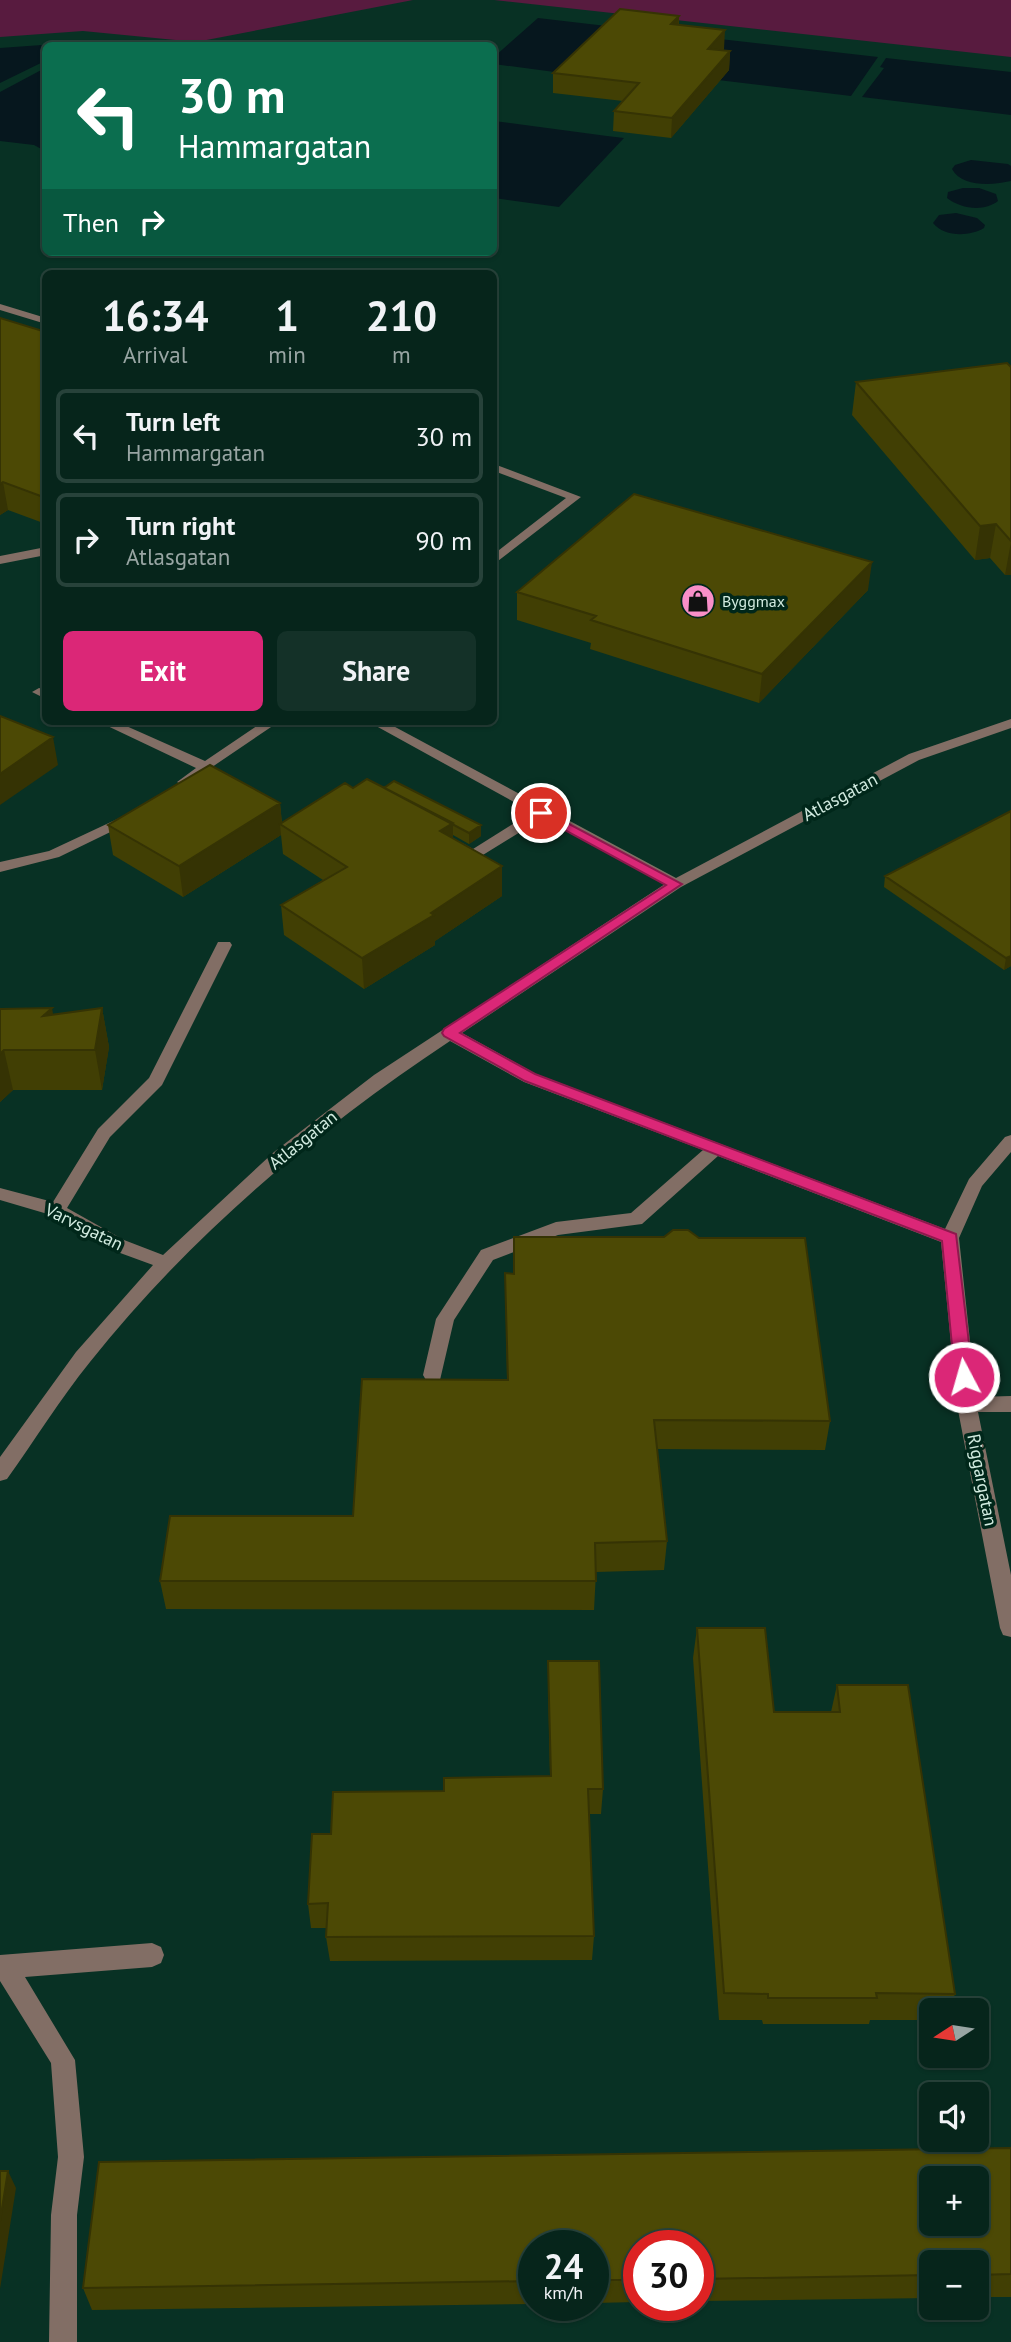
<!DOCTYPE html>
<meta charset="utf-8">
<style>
:root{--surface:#06251b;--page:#143128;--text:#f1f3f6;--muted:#98a5a3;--line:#27423a;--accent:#db2777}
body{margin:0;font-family:"PT Sans",sans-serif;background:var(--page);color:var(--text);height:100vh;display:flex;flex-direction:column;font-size:26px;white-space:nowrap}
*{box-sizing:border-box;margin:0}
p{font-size:23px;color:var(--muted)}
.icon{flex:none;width:38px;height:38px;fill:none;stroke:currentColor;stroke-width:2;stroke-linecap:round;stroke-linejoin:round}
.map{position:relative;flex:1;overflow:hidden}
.details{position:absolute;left:42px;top:270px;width:455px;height:455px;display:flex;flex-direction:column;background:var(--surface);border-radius:10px;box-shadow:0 2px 5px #0004,0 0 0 2px var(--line)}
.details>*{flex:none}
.top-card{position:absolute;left:42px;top:42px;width:455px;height:214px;border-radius:10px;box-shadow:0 2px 5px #0004,0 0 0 2px var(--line);background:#0b6e4f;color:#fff;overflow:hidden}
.needle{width:46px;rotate:258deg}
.tools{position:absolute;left:919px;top:1998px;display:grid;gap:14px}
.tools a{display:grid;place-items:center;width:70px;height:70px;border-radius:10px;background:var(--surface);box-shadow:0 2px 5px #0004,0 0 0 2px var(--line);font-size:35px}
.speed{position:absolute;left:518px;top:2230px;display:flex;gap:14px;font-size:35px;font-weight:700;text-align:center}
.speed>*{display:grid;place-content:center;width:91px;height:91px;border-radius:50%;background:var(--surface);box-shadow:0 2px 5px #0004,0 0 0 2px var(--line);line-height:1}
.speed small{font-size:18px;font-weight:400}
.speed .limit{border:10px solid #d22;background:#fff;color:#111}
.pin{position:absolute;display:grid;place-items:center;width:60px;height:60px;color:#fff;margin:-30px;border:4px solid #fff;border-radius:50%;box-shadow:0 2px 7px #0007}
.me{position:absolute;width:77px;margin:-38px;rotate:354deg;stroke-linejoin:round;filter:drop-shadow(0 0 5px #0008)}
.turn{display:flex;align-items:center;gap:24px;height:147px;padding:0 21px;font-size:32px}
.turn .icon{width:91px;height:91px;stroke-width:2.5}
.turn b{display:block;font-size:49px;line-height:60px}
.then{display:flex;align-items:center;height:66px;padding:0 21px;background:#0003;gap:14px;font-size:26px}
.eta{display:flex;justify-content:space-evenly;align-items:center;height:119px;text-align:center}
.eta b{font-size:42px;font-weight:700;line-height:49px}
.action{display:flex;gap:14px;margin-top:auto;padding:14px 21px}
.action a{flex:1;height:80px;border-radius:10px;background:var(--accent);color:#fff;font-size:28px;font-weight:700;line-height:80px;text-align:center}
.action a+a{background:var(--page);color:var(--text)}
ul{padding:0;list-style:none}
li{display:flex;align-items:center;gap:21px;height:94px;margin:0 14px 10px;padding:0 7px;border:4px solid var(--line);border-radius:10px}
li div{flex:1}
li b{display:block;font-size:26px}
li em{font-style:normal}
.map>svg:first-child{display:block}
.green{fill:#581b3f}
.water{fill:#06171e}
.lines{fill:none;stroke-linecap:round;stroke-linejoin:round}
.minor{fill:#826e65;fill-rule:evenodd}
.wall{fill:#413f04}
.shaded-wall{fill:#353304}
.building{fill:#4c4905;stroke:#353304;stroke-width:2;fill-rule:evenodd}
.route{fill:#db2777;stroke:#8e194d;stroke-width:2}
.labels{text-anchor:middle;stroke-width:7;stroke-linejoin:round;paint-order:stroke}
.far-poi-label{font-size:16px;fill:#d1ebe0;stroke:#00271a;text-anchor:start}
.street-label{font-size:18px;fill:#d1ebe0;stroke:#00271a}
</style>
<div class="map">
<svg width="1011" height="2342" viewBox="0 0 1011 2342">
<rect width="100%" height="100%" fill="#083124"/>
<path class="green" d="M 0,0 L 413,0 L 196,42 L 83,31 L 0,37 Z
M 494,0 L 1011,0 L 1011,57 Z"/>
<path class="water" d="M 538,18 L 675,34 L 629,82 L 494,64 L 494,57 Z
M 711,38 L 878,57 L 851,96 L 676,75 Z
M 70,43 L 139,45 L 46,46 L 45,61 L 0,83 L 0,48 Z
M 886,58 L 1011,72 L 1011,115 L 862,97 L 884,68 L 880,67 Z
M 45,68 L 45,151 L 34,145 L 0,141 L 0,92 Z
M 494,121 L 607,136 L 624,138 L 559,207 L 494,198 Z
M 971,160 L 1008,164 L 1011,166 L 1011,181 C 994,185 962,188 952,169 L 955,165 Z
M 979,188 L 996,194 L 998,201 C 984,212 961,209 947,198 L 948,192 L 963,188 Z
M 956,213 L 977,218 L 985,225 L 984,228 C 969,237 944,237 933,223 L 939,215 Z"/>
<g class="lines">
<path class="minor" d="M 0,304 L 46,318 L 46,324 L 0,310 Z
M 494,464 L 581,497 L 494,564 L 494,554 L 566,498 L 494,471 Z
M 46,547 L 46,555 L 0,564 L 0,556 Z
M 39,688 L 46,690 L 46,699 L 32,692 Z
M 1011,719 L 1011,728 L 919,760 L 681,887 L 462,1033 L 536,1074 L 945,1229 L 969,1179 L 1005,1137 L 1011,1135 L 1011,1152 L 982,1186 L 959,1238 L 976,1397 L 1011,1396 L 1011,1412 L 978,1412 L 1011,1575 L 1011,1637 L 1003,1635 L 1000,1628 L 957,1405 L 941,1242 L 718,1156 L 642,1224 L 558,1235 L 493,1260 L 454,1320 L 440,1380 L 433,1382 L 426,1380 L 423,1375 L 436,1319 L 481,1250 L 556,1222 L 631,1213 L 703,1150 L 524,1082 L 450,1041 C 316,1130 191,1235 90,1362 C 60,1399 35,1440 7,1479 L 0,1481 L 0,1457 L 76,1352 L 153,1265 L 112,1250 L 51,1215 L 0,1200 L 0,1188 L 53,1202 L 98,1129 L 149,1078 L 218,942 L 230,942 L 232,945 L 162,1085 L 110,1137 L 67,1208 L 124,1240 L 163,1255 L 274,1152 L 374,1075 L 665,884 L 543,818 L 478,858 C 468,861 456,854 450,846 L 452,843 L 462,843 L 473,849 L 532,812 L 367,721 L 384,721 L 676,878 L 909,754 Z
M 97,721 L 115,721 L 205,761 L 264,721 L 280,721 L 184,786 L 177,782 L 196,768 Z
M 128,814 L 133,815 L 135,818 L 133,821 L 59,857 L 0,872 L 0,862 L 49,851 Z
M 152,1943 L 161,1947 L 164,1955 L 161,1963 L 152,1967 L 25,1977 L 75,2060 L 84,2157 L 77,2215 L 77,2342 L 49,2342 L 51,2215 L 58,2157 L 51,2063 L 0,1981 L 0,1955 Z"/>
</g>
<path class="wall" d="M 679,16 L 679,25 L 724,49 L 723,50 L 730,51 L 729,70 L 671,138 L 613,131 L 614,111 L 623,101 L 553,93 L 553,73 Z
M 0,318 L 46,332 L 46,524 L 8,510 L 0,515 Z
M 1011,367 L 1011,575 L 1005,575 L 990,558 L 975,560 L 852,415 L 856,382 Z
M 868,590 L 759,703 L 590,649 L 591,643 L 517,620 L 517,592 Z
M 353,788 L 384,788 L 481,825 L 481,836 L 469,844 L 453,835 L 453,838 L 502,866 L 502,896 L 435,941 L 435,945 L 364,989 L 284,935 L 281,905 L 323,880 L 283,854 L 281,835 L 183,897 L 113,855 L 108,825 L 280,803 L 282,823 Z
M 1011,811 L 1011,966 L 1004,970 L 884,887 L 885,876 Z
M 102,1008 L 109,1047 L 102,1090 L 13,1090 L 0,1102 L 0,1009 L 53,1015 Z
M 505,1273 L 830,1421 L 825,1450 L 657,1449 L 667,1541 L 664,1570 L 596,1572 L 594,1610 L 166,1609 L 160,1581 L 353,1516 L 507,1380 Z
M 697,1628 L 774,1712 L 831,1712 L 837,1685 L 955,1994 L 949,2011 L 931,2011 L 931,2020 L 870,2020 L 869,2024 L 763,2024 L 762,2020 L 719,2020 L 693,1658 Z
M 548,1661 L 603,1789 L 601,1814 L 589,1814 L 594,1936 L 592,1960 L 330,1961 L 326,1937 L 327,1928 L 311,1928 L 308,1904 L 444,1791 L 550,1776 L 548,1687 Z
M 1011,2148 L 1011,2297 L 976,2297 L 976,2263 L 931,2263 L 931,2298 L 698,2301 L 698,2245 L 639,2245 L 639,2302 L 593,2303 L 593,2245 L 534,2245 L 534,2304 L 92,2310 L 83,2288 Z"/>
<path class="shaded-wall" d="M 679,16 L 678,34 L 671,24 Z
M 725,30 L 724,49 L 707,68 L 708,49 Z
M 730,51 L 729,70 L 671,138 L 672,118 Z
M 3,482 L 8,510 L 0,515 L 0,484 Z
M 996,524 L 990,558 L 975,560 L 980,526 Z
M 1011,542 L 1011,575 L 1005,575 Z
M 872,562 L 868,590 L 759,703 L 762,674 Z
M 53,737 L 58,765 L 0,805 L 0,774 Z
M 280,803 L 282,825 L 280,824 L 281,835 L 183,897 L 179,866 Z
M 453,823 L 453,853 L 440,831 Z
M 481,825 L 481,836 L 469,844 L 469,833 Z
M 502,866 L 502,896 L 435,941 L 435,945 L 364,989 L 362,958 Z
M 1011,956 L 1011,966 L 1004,970 L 1006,958 Z
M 52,1008 L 59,1047 L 43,1016 Z
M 102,1008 L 109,1047 L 102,1090 L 95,1050 Z
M 4,1050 L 13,1090 L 0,1102 L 0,1054 Z
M 8,2171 L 16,2188 L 0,2289 L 0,2221 Z"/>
<path class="building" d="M 620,9 L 679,16 L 671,24 L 725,30 L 708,49 L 730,51 L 672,118 L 614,111 L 639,83 L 553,73 Z
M 0,318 L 46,332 L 46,498 L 3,482 L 0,484 Z
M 1007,363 L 1011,367 L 1011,541 L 996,524 L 980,526 L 856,382 Z
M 634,494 L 872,562 L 762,674 L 591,620 L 596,616 L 517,592 Z
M 0,716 L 53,737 L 0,774 Z
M 210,765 L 280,803 L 179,866 L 108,825 Z
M 367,779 L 453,823 L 440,831 L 502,866 L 431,913 L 434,915 L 362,958 L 281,905 L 347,867 L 280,824 L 345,783 L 353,788 Z
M 394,781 L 481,825 L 469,833 L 384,788 Z
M 1011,811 L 1011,956 L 1006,958 L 885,876 Z
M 52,1008 L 43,1016 L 102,1008 L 95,1050 L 4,1050 L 0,1054 L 0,1009 Z
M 673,1230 L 688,1230 L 699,1238 L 805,1238 L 830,1421 L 654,1420 L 667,1541 L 595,1543 L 596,1581 L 160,1581 L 170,1516 L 353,1516 L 362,1379 L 508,1380 L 505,1273 L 514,1274 L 514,1237 L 664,1237 Z
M 697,1628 L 765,1628 L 774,1712 L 840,1712 L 837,1685 L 908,1685 L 955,1994 L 876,1993 L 877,1998 L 768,1998 L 768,1994 L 724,1993 Z
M 548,1661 L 599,1661 L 603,1789 L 588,1789 L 594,1936 L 326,1937 L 328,1903 L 308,1904 L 312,1834 L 331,1834 L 333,1792 L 444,1791 L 444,1778 L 551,1776 Z
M 1011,2148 L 1011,2274 L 976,2275 L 976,2263 L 931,2263 L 931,2275 L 698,2279 L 698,2245 L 639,2245 L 639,2280 L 593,2280 L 593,2245 L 534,2245 L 534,2281 L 83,2288 L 99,2162 ZM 931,2179 L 976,2179 L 976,2224 L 931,2224 Z
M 0,2171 L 8,2171 L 0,2221 Z"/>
<path class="route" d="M 541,809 L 682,884 L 460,1033 L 535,1074 L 956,1234 L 973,1377 L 970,1382 L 958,1382 L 955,1377 L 942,1241 L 525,1081 L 444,1036 L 442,1033 L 444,1029 L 666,885 L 537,815 L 535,813 Z"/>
<defs>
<g id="shop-disc" transform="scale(1.75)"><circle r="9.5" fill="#f98fc8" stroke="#00271a"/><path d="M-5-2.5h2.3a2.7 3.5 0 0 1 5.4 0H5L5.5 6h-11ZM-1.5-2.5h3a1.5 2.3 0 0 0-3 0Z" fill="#111"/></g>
</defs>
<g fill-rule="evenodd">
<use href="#shop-disc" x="698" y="601"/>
</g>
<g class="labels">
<g class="far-poi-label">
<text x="722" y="607">Byggmax</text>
</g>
<g class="street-label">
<text transform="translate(840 797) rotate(-28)" y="6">Atlasgatan</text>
<text transform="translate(303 1140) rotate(-39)" y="6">Atlasgatan</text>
<text transform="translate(84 1227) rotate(26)" y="6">Varvsgatan</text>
<text transform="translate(982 1480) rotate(79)" y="6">Riggargatan</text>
</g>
</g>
</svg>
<div class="tools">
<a><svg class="needle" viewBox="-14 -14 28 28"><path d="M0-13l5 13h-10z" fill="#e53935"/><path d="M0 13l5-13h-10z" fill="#98a5a3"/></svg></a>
<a><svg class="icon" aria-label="sound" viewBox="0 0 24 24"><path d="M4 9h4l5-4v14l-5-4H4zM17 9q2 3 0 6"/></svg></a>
<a>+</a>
<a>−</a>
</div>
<div class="speed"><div>24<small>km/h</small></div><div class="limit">30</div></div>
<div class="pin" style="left:541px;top:813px;background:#d93025"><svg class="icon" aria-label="arrive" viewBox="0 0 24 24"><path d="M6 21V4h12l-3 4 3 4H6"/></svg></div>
<svg class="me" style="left:964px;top:1377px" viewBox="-20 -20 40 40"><circle r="17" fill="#db2777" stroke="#fff" stroke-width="3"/><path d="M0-11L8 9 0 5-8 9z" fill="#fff"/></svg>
<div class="top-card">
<div class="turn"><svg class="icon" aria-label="left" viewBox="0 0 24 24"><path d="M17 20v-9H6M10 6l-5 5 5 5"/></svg><div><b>30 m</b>Hammargatan</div></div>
<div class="then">Then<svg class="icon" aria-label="right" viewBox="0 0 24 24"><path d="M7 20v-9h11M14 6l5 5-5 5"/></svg></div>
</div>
<section class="details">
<div class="eta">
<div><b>16:34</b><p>Arrival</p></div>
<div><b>1</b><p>min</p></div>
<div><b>210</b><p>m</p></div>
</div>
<ul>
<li><svg class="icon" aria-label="left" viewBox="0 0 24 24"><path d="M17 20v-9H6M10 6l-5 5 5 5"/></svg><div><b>Turn left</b><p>Hammargatan</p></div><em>30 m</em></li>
<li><svg class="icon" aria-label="right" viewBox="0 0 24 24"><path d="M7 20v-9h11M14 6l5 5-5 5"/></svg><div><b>Turn right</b><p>Atlasgatan</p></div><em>90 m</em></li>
</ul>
<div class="action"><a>Exit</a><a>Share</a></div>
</section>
</div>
